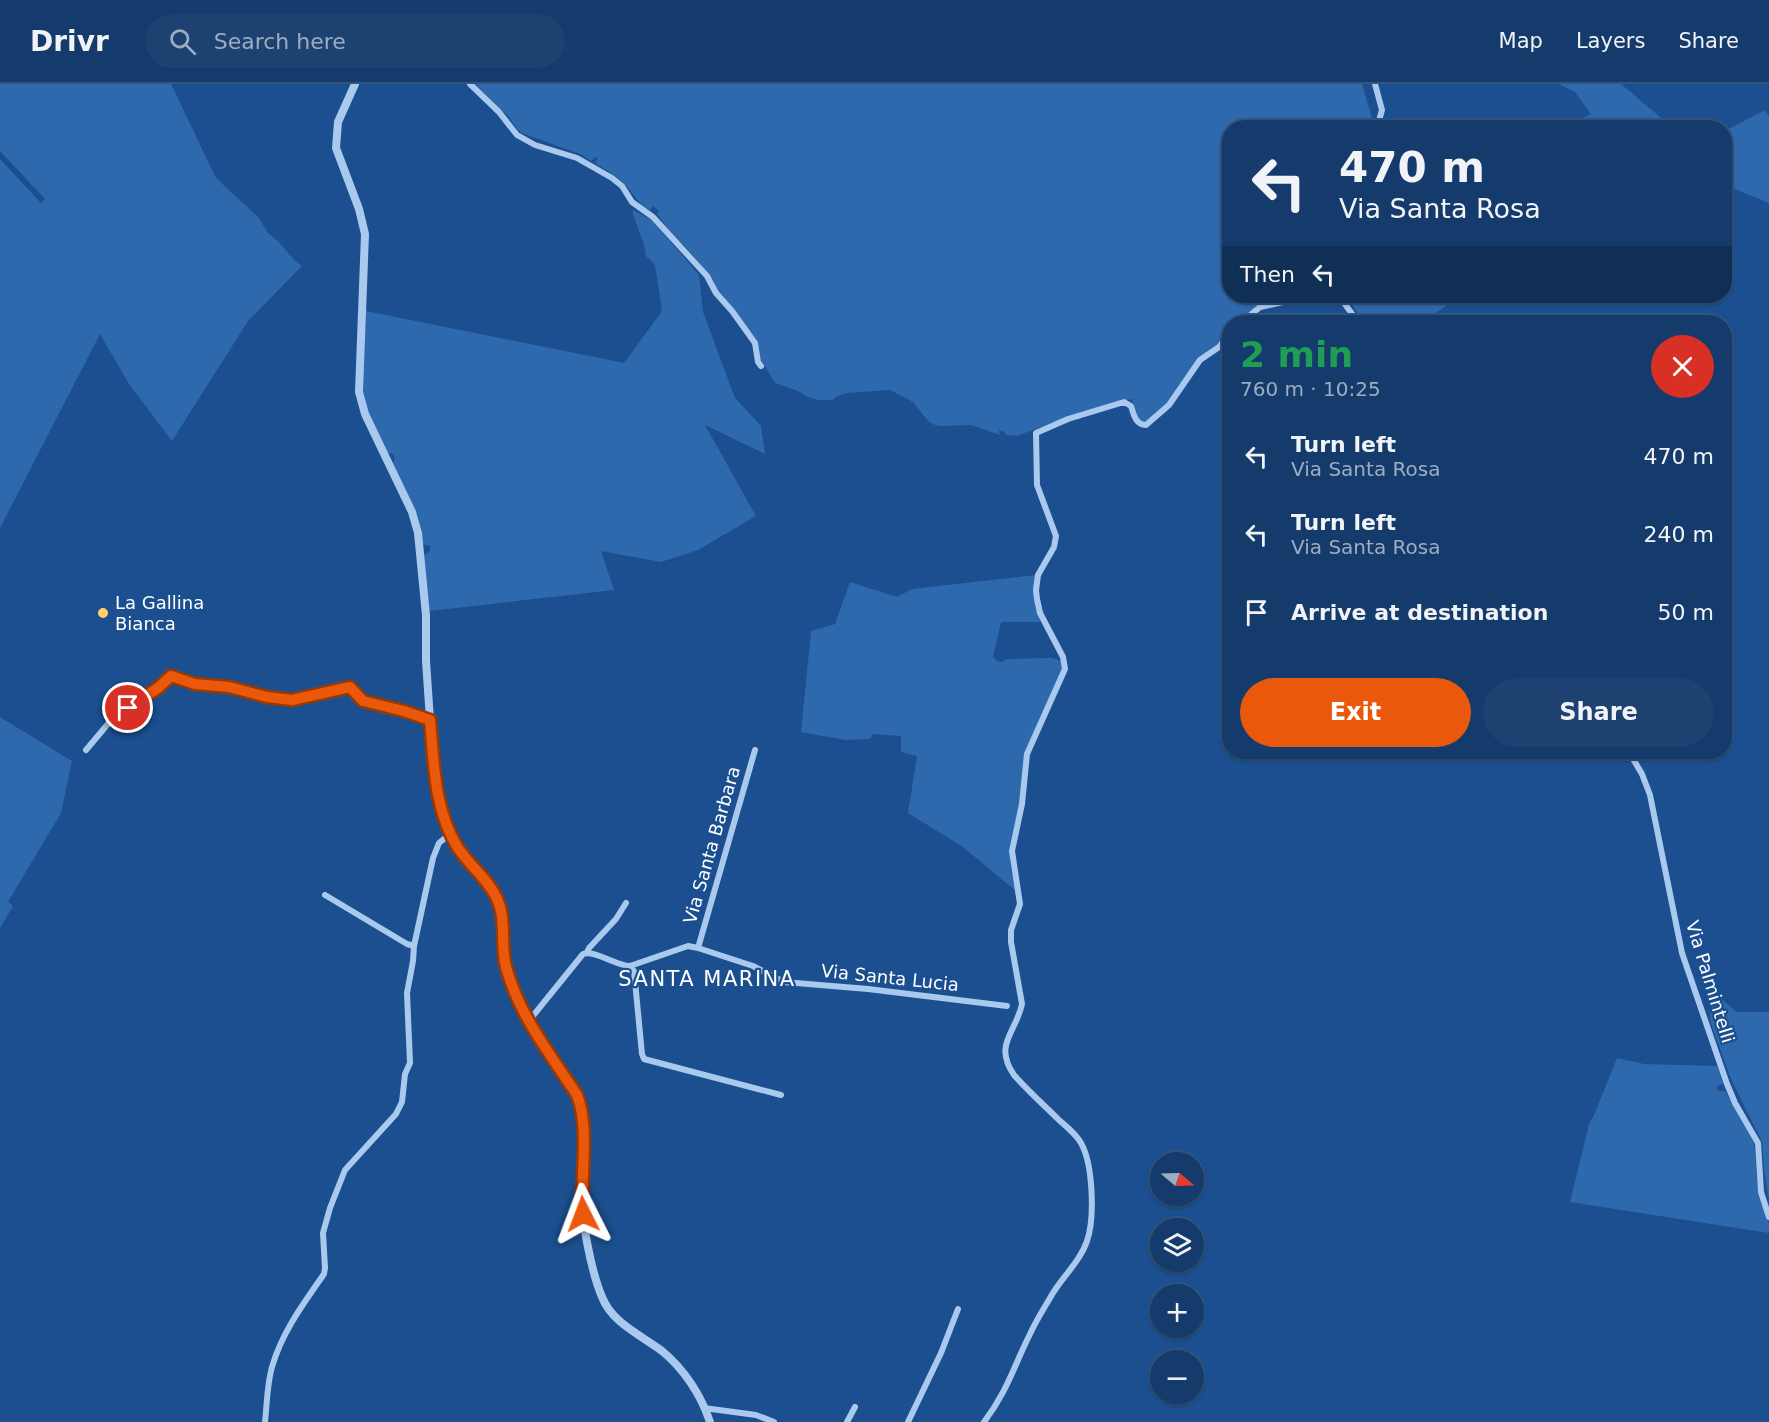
<!DOCTYPE html>
<meta charset="utf-8">
<style>
:root{--surface:#143b6b;--page:#1d4271;--text:#f1f3f6;--muted:#9dadc1;--line:#33557e;--accent:#ea580c}
body{margin:0;font-family:"DejaVu Sans",sans-serif;background:var(--page);color:var(--text);height:100vh;display:flex;flex-direction:column;font-size:22px;white-space:nowrap}
*{box-sizing:border-box;margin:0}
p{font-size:20px;color:var(--muted)}
.icon{flex:none;width:33px;height:33px;fill:none;stroke:currentColor;stroke-width:2;stroke-linecap:round;stroke-linejoin:round}
.map{position:relative;flex:1;overflow:hidden}
.panel{position:absolute;left:1222px;top:231px;width:510px;height:444px;display:flex;flex-direction:column;background:var(--surface);border-radius:24px;box-shadow:0 2px 4px #0004,0 0 0 2px var(--line)}
.panel>*{flex:none}
.banner{position:absolute;left:1222px;top:36px;width:510px;height:183px;border-radius:24px;box-shadow:0 2px 4px #0004,0 0 0 2px var(--line);background:#143b6b;color:var(--text);overflow:hidden}
.needle{width:39px;rotate:109deg}
.tools{position:absolute;left:1150px;top:1068px;display:grid;gap:12px}
.tools a{display:grid;place-items:center;width:54px;height:54px;border-radius:50%;background:var(--surface);box-shadow:0 2px 4px #0004,0 0 0 2px var(--line);font-size:30px}
.pin{position:absolute;display:grid;place-items:center;width:51px;height:51px;color:#fff;margin:-26px;border:3px solid #fff;border-radius:50%;box-shadow:0 2px 6px #0007}
.me{position:absolute;width:66px;margin:-33px;rotate:357deg;stroke-linejoin:round;filter:drop-shadow(0 0 4px #0008)}
.turn{display:flex;align-items:center;gap:21px;height:126px;padding:0 18px;font-size:27px}
.turn .icon{width:78px;height:78px;stroke-width:2.5}
.turn b{display:block;font-size:42px;line-height:51px}
.then{display:flex;align-items:center;height:57px;padding:0 18px;background:#0003;gap:12px;font-size:22px}
.round{display:grid;place-items:center;flex:none;width:63px;height:63px;border-radius:32px;background:var(--page)}
.summary{display:flex;align-items:center;justify-content:space-between;height:102px;padding:0 18px}
h1{font-size:36px;font-weight:700;line-height:45px;color:#1e9e55}
.cta{display:flex;gap:12px;margin-top:auto;padding:12px 18px}
.cta a{flex:1;height:69px;border-radius:36px;background:var(--accent);color:#fff;font-size:24px;font-weight:700;line-height:69px;text-align:center}
.cta a+a{background:var(--page);color:var(--text)}
ul{padding:0;list-style:none}
li{display:flex;align-items:center;gap:18px;height:78px;padding:0 18px}
li div{flex:1}
li b{display:block;font-size:22px}
li em{font-style:normal}
header{display:flex;align-items:center;gap:36px;box-sizing:border-box;height:84px;padding:0 30px;background:var(--surface);border-bottom:2px solid var(--line)}
header strong{font-size:28px}
nav{display:flex;gap:33px;margin-inline-start:auto;font-size:21px}
.search{width:420px;height:54px;background:var(--page);display:flex;align-items:center;gap:15px;box-sizing:border-box;padding:0 21px;border-radius:33px;color:var(--muted);font-size:22px}
.map>svg:first-child{display:block}
.green{fill:#2e69ad}
.lines{fill:none;stroke-linecap:round;stroke-linejoin:round}
.minor{stroke:#a9c9ee;stroke-width:6}
.tertiary{stroke:#a9c9ee;stroke-width:8}
.route-casing{stroke:#983908;stroke-width:15}
.route{stroke:#ea580c;stroke-width:10}
.poi-dot{fill:#ffd166;stroke:#1b4f8f;stroke-width:2}
.labels{text-anchor:middle;stroke-width:4.5;stroke-linejoin:round;paint-order:stroke}
.poi-label{font-size:18px;fill:#fff;stroke:#1b4f8f;text-anchor:start}
.street-label{font-size:18px;fill:#fff;stroke:#1b4f8f}
.quarter-label{font-size:21px;letter-spacing:1.5px;fill:#fff;stroke:#1b4f8f}
</style>
<header>
<strong>Drivr</strong>
<div class="search"><svg class="icon" aria-label="search" viewBox="0 0 24 24"><circle cx="10" cy="10" r="6"/><path d="M15 15l6 6"/></svg>Search here</div>
<nav><a>Map</a><a>Layers</a><a>Share</a></nav>
</header>
<div class="map">
<svg width="1769" height="1338" viewBox="0 0 1769 1338">
<rect width="100%" height="100%" fill="#1b4f8f"/>
<path class="green" d="M 0,0 L 171,0 L 216,94 L 258,133 L 268,149 L 279,158 L 293,175 L 302,182 L 248,237 L 172,357 L 129,300 L 100,250 L 0,444 L 0,75 L 41,119 L 45,115 L 0,67 Z
M 475,0 L 1362,0 L 1374,41 L 1373,44 L 1230,44 L 1230,212 L 1289,212 L 1258,221 L 1238,238 L 1230,238 L 1230,245 L 1221,258 L 1197,276 L 1168,319 L 1145,339 L 1139,336 L 1132,315 L 1067,333 L 1017,352 L 1006,351 L 1004,348 L 999,346 L 1000,351 L 971,341 L 941,342 L 935,341 L 928,337 L 913,318 L 890,306 L 847,309 L 837,312 L 833,316 L 818,316 L 808,313 L 798,307 L 775,299 L 760,274 L 757,256 L 717,207 L 714,197 L 692,170 L 670,147 L 657,130 L 659,127 L 653,122 L 650,126 C 637,119 633,109 623,98 C 616,91 604,85 595,79 L 598,74 L 595,73 L 591,77 L 580,70 L 522,49 L 517,45 L 509,33 Z
M 1559,0 L 1621,0 L 1672,43 L 1563,43 L 1591,30 L 1575,8 Z
M 1765,26 L 1769,32 L 1769,119 L 1725,101 L 1725,47 Z
M 633,126 L 653,137 L 699,191 L 703,228 L 735,314 L 761,342 L 765,370 L 705,341 L 756,432 L 698,466 L 661,478 L 601,467 L 614,506 L 430,527 L 423,472 L 430,467 L 430,462 L 422,460 L 419,438 L 416,428 L 393,379 L 395,374 L 393,370 L 388,369 L 368,328 L 363,308 L 366,227 L 624,279 L 662,227 L 655,181 L 646,172 L 645,164 L 633,130 Z
M 1346,212 L 1461,212 L 1422,238 L 1364,238 Z
M 1036,491 C 1034,508 1035,522 1040,538 L 1001,538 L 993,573 L 997,577 L 1002,578 L 1006,575 L 1052,574 L 1061,577 L 1063,584 L 1029,660 L 1020,717 L 1010,766 L 1011,785 L 1016,807 L 963,763 L 908,729 L 917,672 L 901,668 L 901,652 L 873,650 L 870,655 L 845,656 L 801,648 L 811,547 L 835,540 L 850,498 L 897,513 L 912,505 Z
M 0,633 L 72,677 L 61,729 L 8,818 L 13,822 L 0,844 Z
M 1719,913 L 1737,928 L 1769,928 L 1769,1116 L 1764,1086 L 1762,1058 L 1731,995 L 1710,937 L 1711,921 Z
M 1617,974 L 1644,980 L 1717,982 L 1723,1000 L 1717,1002 L 1718,1007 L 1725,1007 L 1754,1058 L 1758,1108 L 1769,1140 L 1769,1149 L 1570,1118 L 1589,1040 L 1594,1031 Z"/>
<g class="lines">
<path class="minor" d="M 470,0 L 499,28 L 517,51 L 535,61 L 577,74 L 612,94 L 622,102 L 632,118 L 653,133 L 707,192 L 716,209 L 732,227 L 755,259 L 758,278 L 761,282
M 1375,0 L 1382,26 L 1377,44
M 1339,212 L 1358,238
M 1242,238 L 1260,223 L 1283,218 L 1296,212
M 86,666 L 113,634 L 158,604 L 171,592 L 195,600 L 229,603 L 267,613 L 292,616 L 347,602 L 353,604 L 363,617 L 404,627 L 430,636
M 1629,668 L 1642,690 L 1650,711 L 1682,869 L 1727,1000 L 1735,1019 L 1758,1059 L 1761,1108 L 1769,1133
M 325,811 L 407,860 L 414,862
M 698,864 L 755,666
M 587,868 L 589,864 L 616,835 L 626,819
M 630,882 L 634,887 L 642,970 L 644,975 L 781,1011
M 528,938 L 583,870 C 596,866 616,882 630,882 L 688,862 L 698,864 L 753,882 L 784,898 L 868,905 L 1007,922
M 704,1324 L 756,1331 L 774,1338
M 265,1338 C 267,1320 267,1300 272,1283 C 282,1248 304,1219 324,1190 L 325,1184 L 323,1149 L 330,1124 L 345,1086 L 396,1030 L 402,1018 L 405,990 L 410,979 L 407,909 L 413,877 L 414,862 L 433,774 L 439,759 L 450,750
M 847,1338 L 855,1323
M 908,1338 L 941,1269 L 958,1225
M 984,1338 C 1007,1308 1014,1282 1030,1250 C 1036,1237 1043,1226 1050,1214 C 1061,1194 1080,1178 1087,1157 C 1095,1134 1093,1080 1081,1059 C 1076,1050 1067,1043 1059,1036 C 1044,1021 1028,1007 1014,991 C 993,960 1016,949 1022,920 L 1011,858 L 1011,846 L 1020,820 L 1012,767 L 1022,720 L 1027,670 L 1065,585 L 1063,573 L 1040,529 L 1037,515 L 1036,506 L 1038,491 L 1054,463 L 1056,452 L 1037,401 L 1036,349 L 1068,335 L 1124,318 L 1131,322 C 1134,331 1135,340 1146,341 L 1169,321 L 1200,276 L 1219,263 L 1230,249"/>
<path class="tertiary" d="M 355,0 L 338,38 L 336,64 L 359,125 L 365,150 L 359,308 L 365,330 L 412,428 L 418,449 L 426,531 L 426,577 L 430,636 L 435,696 L 439,718 L 450,750 L 458,765 L 490,804 L 500,822 L 503,865 L 506,881 L 517,914 L 528,938 L 577,1011 C 589,1040 582,1075 581,1106 C 581,1134 591,1187 602,1213 C 612,1239 641,1251 662,1267 C 684,1285 701,1311 710,1338"/>
</g>
<g class="lines">
<g class="route-casing">
<path id="route" d="M 128,624 L 158,604 L 171,592 L 195,600 L 229,603 L 267,613 L 292,616 L 350,603 L 363,617 L 404,627 L 430,636 C 434,679 434,726 458,764 C 470,782 489,796 497,815 C 507,836 500,861 506,883 C 519,931 550,970 577,1011 C 590,1043 580,1094 583,1130"/>
</g>
<use href="#route" class="route"/>
</g>
<circle class="poi-dot" cx="103" cy="529" r="6"/>
<g class="labels">
<g class="poi-label">
<text x="115" y="525">La Gallina<tspan x="115" dy="21">Bianca</tspan></text>
</g>
<g class="street-label">
<text transform="translate(712 761) rotate(-74)" y="6">Via Santa Barbara</text>
<text transform="translate(890 894) rotate(6)" y="6">Via Santa Lucia</text>
<text transform="translate(1710 898) rotate(73)" y="6">Via Palmintelli</text>
</g>
<g class="quarter-label">
<text x="707" y="902">SANTA MARINA</text>
</g>
</g>
</svg>
<div class="tools">
<a><svg class="needle" viewBox="-14 -14 28 28"><path d="M0-13l5 13h-10z" fill="#e53935"/><path d="M0 13l5-13h-10z" fill="#9dadc1"/></svg></a>
<a><svg class="icon" aria-label="layers" viewBox="0 0 24 24"><path d="M12 4l9 5-9 5-9-5zM3 14l9 5 9-5"/></svg></a>
<a>+</a>
<a>−</a>
</div>
<div class="pin" style="left:128px;top:624px;background:#d93025"><svg class="icon" aria-label="arrive" viewBox="0 0 24 24"><path d="M6 21V4h12l-3 4 3 4H6"/></svg></div>
<svg class="me" style="left:583px;top:1130px" viewBox="-20 -20 40 40"><path d="M0-17L14 15 0 8-14 15z" fill="#ea580c" stroke="#fff" stroke-width="4"/></svg>
<div class="banner">
<div class="turn"><svg class="icon" aria-label="left" viewBox="0 0 24 24"><path d="M17 20v-9H6M10 6l-5 5 5 5"/></svg><div><b>470 m</b>Via Santa Rosa</div></div>
<div class="then">Then<svg class="icon" aria-label="left" viewBox="0 0 24 24"><path d="M17 20v-9H6M10 6l-5 5 5 5"/></svg></div>
</div>
<section class="panel">
<div class="summary"><div><h1>2 min</h1><p>760 m · 10:25</p></div><a class="round" style="background:#d93025;color:#fff"><svg class="icon" aria-label="close" viewBox="0 0 24 24"><path d="M6 6l12 12M18 6L6 18"/></svg></a></div>
<ul>
<li><svg class="icon" aria-label="left" viewBox="0 0 24 24"><path d="M17 20v-9H6M10 6l-5 5 5 5"/></svg><div><b>Turn left</b><p>Via Santa Rosa</p></div><em>470 m</em></li>
<li><svg class="icon" aria-label="left" viewBox="0 0 24 24"><path d="M17 20v-9H6M10 6l-5 5 5 5"/></svg><div><b>Turn left</b><p>Via Santa Rosa</p></div><em>240 m</em></li>
<li><svg class="icon" aria-label="arrive" viewBox="0 0 24 24"><path d="M6 21V4h12l-3 4 3 4H6"/></svg><div><b>Arrive at destination</b></div><em>50 m</em></li>
</ul>
<div class="cta"><a>Exit</a><a>Share</a></div>
</section>
</div>
